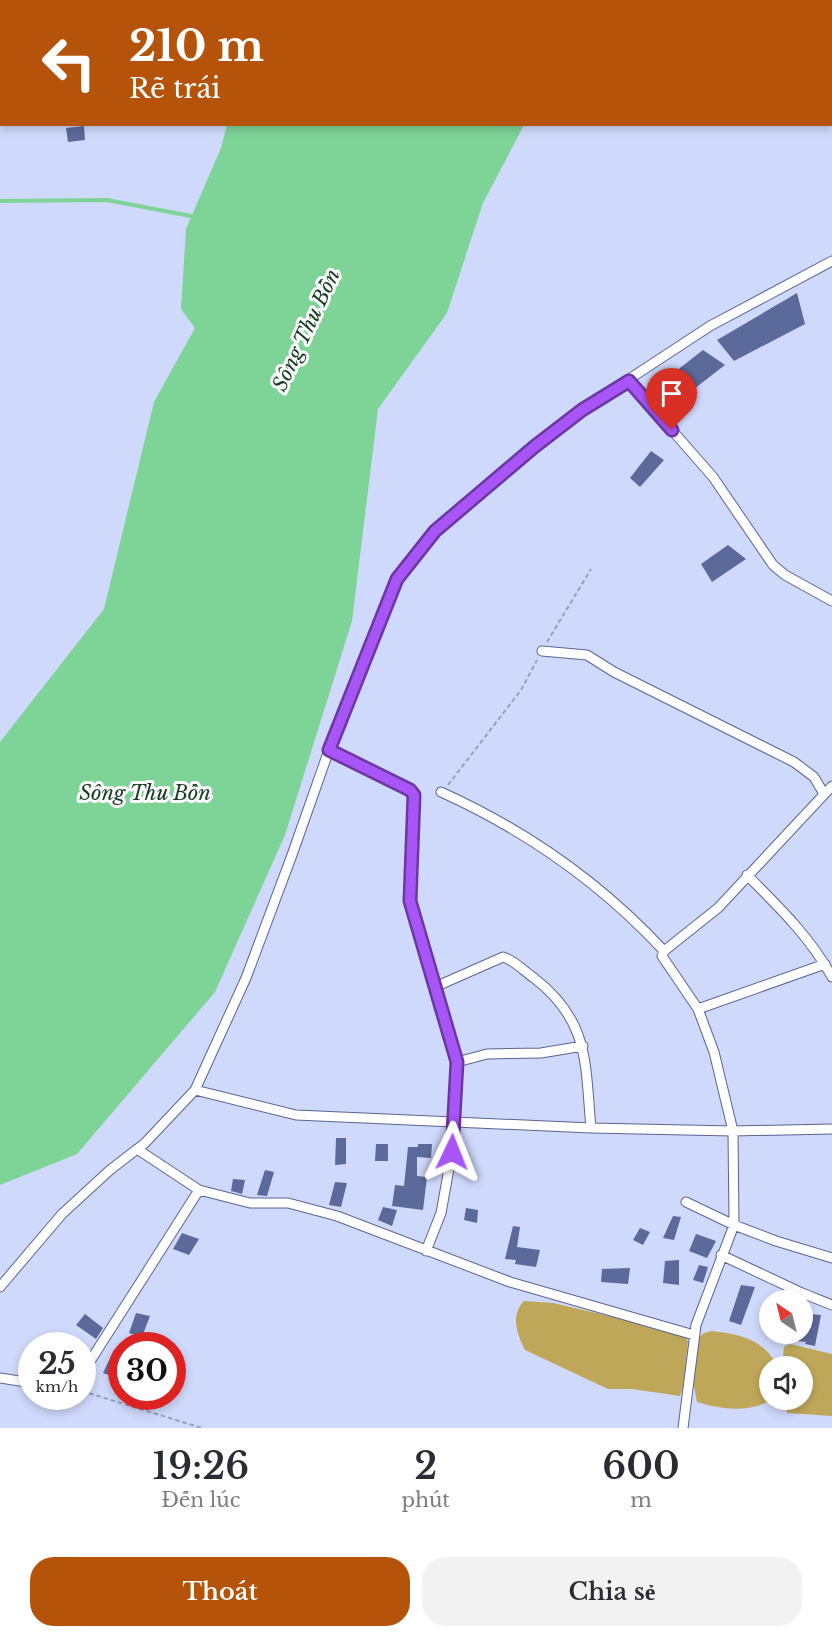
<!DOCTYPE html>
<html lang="vi">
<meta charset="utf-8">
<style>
:root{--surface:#fff;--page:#f2f2f3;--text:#2b2b33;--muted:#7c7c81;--accent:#b45309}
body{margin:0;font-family:"Libre Baskerville",serif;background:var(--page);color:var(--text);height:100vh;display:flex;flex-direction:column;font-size:22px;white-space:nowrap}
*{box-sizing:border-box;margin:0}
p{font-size:20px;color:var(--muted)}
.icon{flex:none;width:33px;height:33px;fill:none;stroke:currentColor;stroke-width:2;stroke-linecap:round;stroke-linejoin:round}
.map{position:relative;height:1428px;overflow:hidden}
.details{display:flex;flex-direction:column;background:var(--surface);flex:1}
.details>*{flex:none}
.banner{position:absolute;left:0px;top:0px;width:832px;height:126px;box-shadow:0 3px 9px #0003;background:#b45309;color:#fff;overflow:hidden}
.needle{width:39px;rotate:325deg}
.fabs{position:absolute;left:759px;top:1290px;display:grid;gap:12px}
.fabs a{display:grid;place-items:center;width:54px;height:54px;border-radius:50%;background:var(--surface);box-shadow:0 3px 9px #0003;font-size:30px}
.speed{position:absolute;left:18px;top:1332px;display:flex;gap:12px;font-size:30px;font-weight:700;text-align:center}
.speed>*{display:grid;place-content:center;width:78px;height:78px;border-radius:50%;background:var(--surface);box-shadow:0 3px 9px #0003;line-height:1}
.speed small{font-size:15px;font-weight:400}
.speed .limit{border:9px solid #d22;background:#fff;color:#111}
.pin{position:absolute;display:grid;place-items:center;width:51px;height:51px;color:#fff;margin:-62px -26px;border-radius:50% 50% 50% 0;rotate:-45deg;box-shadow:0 0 6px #0007}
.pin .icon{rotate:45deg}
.me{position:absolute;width:66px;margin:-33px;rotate:2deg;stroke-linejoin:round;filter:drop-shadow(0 0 4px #0008)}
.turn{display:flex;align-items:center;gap:21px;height:126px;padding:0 30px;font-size:27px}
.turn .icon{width:78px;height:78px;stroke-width:2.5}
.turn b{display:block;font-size:42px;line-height:51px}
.eta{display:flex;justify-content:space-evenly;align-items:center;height:102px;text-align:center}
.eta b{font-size:36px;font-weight:600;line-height:42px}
.cta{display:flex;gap:12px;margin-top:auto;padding:12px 30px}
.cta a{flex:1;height:69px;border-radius:24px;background:var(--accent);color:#fff;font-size:24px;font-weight:600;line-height:69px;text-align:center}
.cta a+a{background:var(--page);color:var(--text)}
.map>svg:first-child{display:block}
.green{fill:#bfa75a}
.water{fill:#7ed397}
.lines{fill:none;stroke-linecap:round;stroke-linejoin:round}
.stream{stroke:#7ed397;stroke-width:4}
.building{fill:#5c699b}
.street-casing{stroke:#586496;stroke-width:11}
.path{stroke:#969fbd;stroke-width:2;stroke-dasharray:4.5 3;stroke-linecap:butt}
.street{stroke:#fff;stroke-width:9}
.route-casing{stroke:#6d37a1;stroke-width:15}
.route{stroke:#a855f7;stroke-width:10}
.labels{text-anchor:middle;stroke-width:6;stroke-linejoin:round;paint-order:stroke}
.water-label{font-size:20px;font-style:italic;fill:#163a22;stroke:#fbfbfb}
</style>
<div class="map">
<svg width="832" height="1428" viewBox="0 0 832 1428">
<rect width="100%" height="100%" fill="#cfd9fb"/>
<path class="green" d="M 524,1301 L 553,1303 L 683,1333 L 688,1341 L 683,1388 L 680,1396 L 632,1389 L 608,1389 L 525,1350 C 517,1334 510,1315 524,1301 Z
M 711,1331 C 736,1333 767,1340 776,1366 L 770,1366 L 769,1401 C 747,1413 720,1409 697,1402 L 692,1377 L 698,1338 L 704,1333 Z
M 790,1344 L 832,1354 L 832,1416 L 787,1413 L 783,1400 L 802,1400 L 802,1366 L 782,1366 L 784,1347 Z"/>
<path class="water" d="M 267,0 L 587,0 L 266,1 Z
M 227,125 L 524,125 L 483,203 L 447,313 L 378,409 L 352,621 L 285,835 L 215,992 L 77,1154 L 0,1185 L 0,742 L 104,609 L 154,402 L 195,328 L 181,309 L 186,229 L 221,148 Z"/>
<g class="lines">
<path class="stream" d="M 0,201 L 107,200 L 196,217"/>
</g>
<path class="building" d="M 84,126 L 85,140 L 68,142 L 66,128 Z
M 797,293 L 805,324 L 734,361 L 717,340 Z
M 703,350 L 725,365 L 681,399 L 662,382 Z
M 651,451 L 664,460 L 640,487 L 630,478 Z
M 728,545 L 746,559 L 712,582 L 701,564 Z
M 336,1138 L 346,1138 L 346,1164 L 335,1165 Z
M 376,1144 L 388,1144 L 388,1161 L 375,1161 Z
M 418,1144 L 432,1144 L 431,1158 L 417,1157 L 417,1176 L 427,1177 L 423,1210 L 392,1206 L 395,1185 L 404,1186 L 408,1147 L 418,1147 Z
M 265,1170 L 274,1172 L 267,1196 L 257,1195 Z
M 233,1179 L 245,1180 L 242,1194 L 231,1191 Z
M 335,1182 L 347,1183 L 341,1207 L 329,1205 Z
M 383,1207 L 397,1210 L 392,1226 L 378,1220 Z
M 466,1208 L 478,1210 L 477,1223 L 464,1220 Z
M 673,1216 L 681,1217 L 674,1240 L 663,1238 Z
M 513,1226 L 520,1227 L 517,1247 L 540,1250 L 536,1267 L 515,1264 L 516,1260 L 505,1259 Z
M 640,1228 L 650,1232 L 643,1245 L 633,1240 Z
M 182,1233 L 199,1239 L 189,1255 L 173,1249 Z
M 696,1234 L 716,1241 L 707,1258 L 689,1251 Z
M 679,1260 L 679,1285 L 663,1283 L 665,1261 Z
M 699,1265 L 708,1267 L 703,1283 L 693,1280 Z
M 630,1268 L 628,1284 L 601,1282 L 602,1269 Z
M 741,1285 L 755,1287 L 741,1325 L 729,1321 Z
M 136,1313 L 150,1316 L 142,1337 L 129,1333 Z
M 85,1314 L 103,1328 L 96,1339 L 76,1325 Z
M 810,1314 L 821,1315 L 815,1346 L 805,1344 L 806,1342 L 789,1340 L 789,1334 L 807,1334 Z
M 114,1350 L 122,1353 L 122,1380 L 103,1373 Z"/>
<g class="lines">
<g class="street-casing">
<path id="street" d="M 802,2 L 802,0
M 831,118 L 832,119
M 629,381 L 713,477 L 773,565 L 785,575 L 832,601
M 542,651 L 587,655 L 614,672 L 794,762 L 814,777 L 824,794
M 329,750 L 412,791 L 414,795 L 410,901 L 457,1062 L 452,1152 L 441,1213 L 426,1251
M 441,792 C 525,830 601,883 664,951
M 747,875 C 779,907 810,937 832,977
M 435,987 L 503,957 C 514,960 524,971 534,978 C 590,1021 585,1064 591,1128
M 698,1009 L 825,964
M 457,1062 L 487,1054 L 541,1053 L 583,1046
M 195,1090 L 296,1115 L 591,1128 L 733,1131 L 832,1129
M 137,1149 L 199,1190 L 250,1203 L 288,1203 L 337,1216 L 510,1282 L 694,1335
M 686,1202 L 734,1225 L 776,1241 L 832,1258
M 721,1255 L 802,1293 L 832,1305
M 0,1287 L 62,1214 L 110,1170 L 145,1143 L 195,1090 L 246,978 L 292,855 L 329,750 L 397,579 L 435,531 L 534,447 L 582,410 L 710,326 L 832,261
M 82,1374 L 199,1190
M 0,1378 L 32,1383
M 683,1428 L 696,1325 L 734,1225 L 733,1131 L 714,1052 L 698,1009 L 662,956 L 664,951 L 718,908 L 832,786"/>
</g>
<path class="path" d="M 547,642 L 591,569
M 448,785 L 521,690 L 537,660
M 82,1391 L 202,1428"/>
<use href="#street" class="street"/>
</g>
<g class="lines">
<g class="route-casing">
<path id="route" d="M 452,1152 L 457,1062 L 410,901 L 414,795 L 410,790 L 329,750 L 397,579 L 435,531 L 534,447 L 582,410 L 629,381 L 672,430"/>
</g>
<use href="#route" class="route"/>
</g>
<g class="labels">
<g class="water-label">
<text transform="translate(306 330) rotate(-65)" y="7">Sông Thu Bồn</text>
<text x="145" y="800">Sông Thu Bồn</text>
</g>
</g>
</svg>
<div class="fabs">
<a><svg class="needle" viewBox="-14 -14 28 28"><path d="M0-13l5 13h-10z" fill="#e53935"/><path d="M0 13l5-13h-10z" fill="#7c7c81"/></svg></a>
<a><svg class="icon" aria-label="sound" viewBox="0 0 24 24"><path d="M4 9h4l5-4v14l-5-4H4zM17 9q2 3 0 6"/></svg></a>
</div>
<div class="speed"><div>25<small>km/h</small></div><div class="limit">30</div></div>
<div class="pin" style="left:672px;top:430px;background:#d93025"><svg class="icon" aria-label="arrive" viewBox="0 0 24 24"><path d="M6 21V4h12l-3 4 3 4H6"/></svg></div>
<svg class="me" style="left:452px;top:1152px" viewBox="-20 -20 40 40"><path d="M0-17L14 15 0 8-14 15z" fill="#a855f7" stroke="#fff" stroke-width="4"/></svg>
<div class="banner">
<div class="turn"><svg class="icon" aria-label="left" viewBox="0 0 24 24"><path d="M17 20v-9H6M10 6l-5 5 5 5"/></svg><div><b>210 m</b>Rẽ trái</div></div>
</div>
</div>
<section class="details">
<div class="eta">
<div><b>19:26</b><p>Đến lúc</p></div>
<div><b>2</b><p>phút</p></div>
<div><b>600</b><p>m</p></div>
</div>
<div class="cta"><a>Thoát</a><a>Chia sẻ</a></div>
</section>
